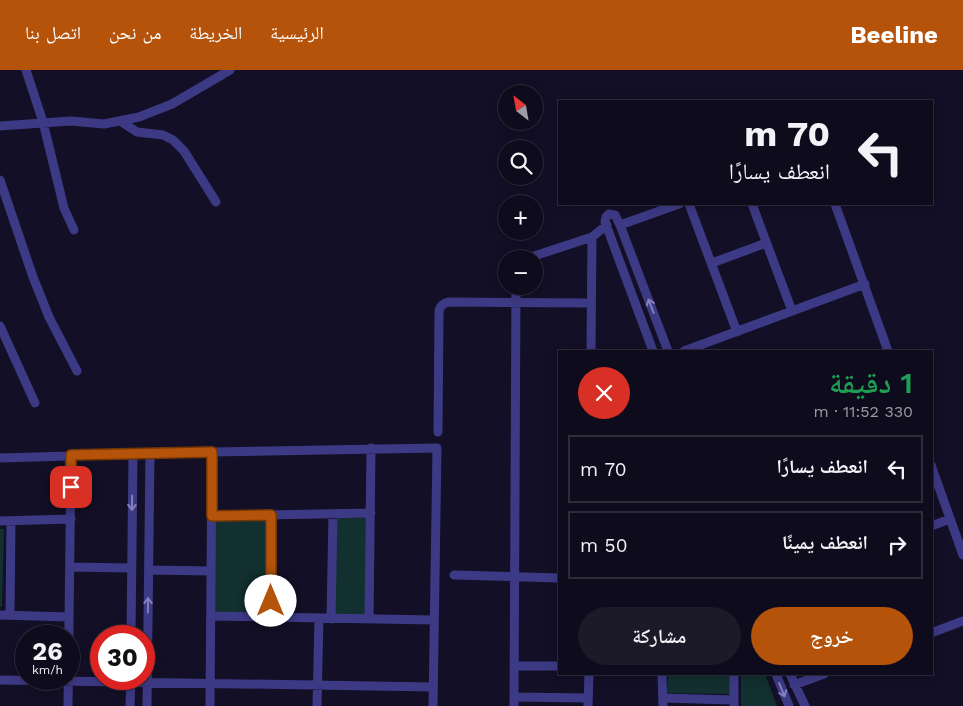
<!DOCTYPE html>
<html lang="ar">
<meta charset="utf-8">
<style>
:root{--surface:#0e0b1c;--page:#1c1929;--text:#f1f3f6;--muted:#9b9ba3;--line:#2e2b3b;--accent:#b45309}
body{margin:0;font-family:"Work Sans","Noto Naskh Arabic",sans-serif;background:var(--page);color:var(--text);direction:rtl;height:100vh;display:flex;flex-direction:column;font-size:19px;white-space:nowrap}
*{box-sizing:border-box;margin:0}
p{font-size:16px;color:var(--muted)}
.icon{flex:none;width:28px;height:28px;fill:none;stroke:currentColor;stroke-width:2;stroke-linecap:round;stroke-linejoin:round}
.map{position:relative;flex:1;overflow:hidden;direction:ltr}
.sheet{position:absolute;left:558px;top:280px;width:375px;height:325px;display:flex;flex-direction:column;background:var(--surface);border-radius:0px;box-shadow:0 2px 12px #0003,0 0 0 1px var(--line);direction:rtl}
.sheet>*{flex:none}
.guide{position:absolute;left:558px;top:30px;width:375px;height:105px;border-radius:0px;box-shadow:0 2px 12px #0003,0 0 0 1px var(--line);direction:rtl;background:#0e0b1c;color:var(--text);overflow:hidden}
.needle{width:32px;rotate:329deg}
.tools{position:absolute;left:498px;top:15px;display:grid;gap:10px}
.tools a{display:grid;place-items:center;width:45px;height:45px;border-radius:50%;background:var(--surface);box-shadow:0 2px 12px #0003,0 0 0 1px var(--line);font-size:25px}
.speed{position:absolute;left:15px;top:555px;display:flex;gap:10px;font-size:25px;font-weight:700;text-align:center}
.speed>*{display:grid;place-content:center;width:65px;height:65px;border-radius:50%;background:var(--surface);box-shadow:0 2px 12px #0003,0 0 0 1px var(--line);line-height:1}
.speed small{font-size:12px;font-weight:400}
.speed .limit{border:8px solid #d22;background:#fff;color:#111}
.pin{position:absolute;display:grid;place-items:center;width:42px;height:42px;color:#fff;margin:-21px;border-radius:10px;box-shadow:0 2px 8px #0006}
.me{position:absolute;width:55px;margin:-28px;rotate:0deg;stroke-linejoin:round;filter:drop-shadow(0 0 4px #0008)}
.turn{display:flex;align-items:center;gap:18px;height:105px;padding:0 20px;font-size:22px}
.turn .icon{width:65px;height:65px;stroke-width:2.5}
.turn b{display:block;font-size:35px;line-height:42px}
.round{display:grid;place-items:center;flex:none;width:52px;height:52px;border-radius:26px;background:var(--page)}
.headline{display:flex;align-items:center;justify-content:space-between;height:85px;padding:0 20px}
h1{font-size:30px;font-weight:600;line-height:38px;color:#1e9e55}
.button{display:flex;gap:10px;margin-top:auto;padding:10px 20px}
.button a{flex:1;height:58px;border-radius:30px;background:var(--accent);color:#fff;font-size:20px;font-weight:600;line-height:58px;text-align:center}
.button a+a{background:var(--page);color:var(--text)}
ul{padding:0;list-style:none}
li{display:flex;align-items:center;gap:15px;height:68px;margin:0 10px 8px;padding:0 10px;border:2px solid var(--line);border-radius:0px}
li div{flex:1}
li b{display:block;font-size:19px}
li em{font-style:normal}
header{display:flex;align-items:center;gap:30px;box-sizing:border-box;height:70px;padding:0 25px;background:var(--accent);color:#fff}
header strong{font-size:24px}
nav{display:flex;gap:28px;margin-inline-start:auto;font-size:18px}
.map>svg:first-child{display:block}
.green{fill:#12302f}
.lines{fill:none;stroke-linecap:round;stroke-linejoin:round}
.minor{stroke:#3d3a85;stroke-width:9}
.oneway{stroke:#837fbc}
.route-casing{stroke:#753606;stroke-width:12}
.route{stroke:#b45309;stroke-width:9}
</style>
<header>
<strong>Beeline</strong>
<nav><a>الرئيسية</a><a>الخريطة</a><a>من نحن</a><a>اتصل بنا</a></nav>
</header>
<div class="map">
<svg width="963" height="636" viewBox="0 0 963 636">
<rect width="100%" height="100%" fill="#130f26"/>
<path class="green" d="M 337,447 L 366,448 L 365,546 L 335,546 Z
M 215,449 L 267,449 L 266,542 L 214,542 Z
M 0,459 L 4,459 L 2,537 L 0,537 Z
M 668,604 L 730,604 L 730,624 L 667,623 Z
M 741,604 L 765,604 L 777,636 L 741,636 Z"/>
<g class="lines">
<path class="minor" d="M 26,0 L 43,52 L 64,138 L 74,160
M 120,51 L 137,62 L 163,65 L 173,70 L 184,81 L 216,132
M 0,56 L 71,51 L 104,54 L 139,47 L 172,34 L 230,0
M 0,110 L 33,207 L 49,247 L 77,301
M 689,134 L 737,262
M 752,134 L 792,241
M 835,134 L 888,281
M 620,155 L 679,134
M 525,189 L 592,167 L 607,155
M 712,193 L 766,173
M 0,256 L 35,333
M 591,281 L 592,167
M 653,281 L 605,152 L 606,147 L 609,144 L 615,145 L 620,155 L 668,281
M 684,281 L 865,214
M 438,362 L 439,243 C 439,237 443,233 449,232 L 591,233
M 0,388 L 212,382 L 437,378 L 433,636
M 931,395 L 963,485
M 212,446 L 371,443
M 0,451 L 71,449
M 931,456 L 950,449
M 70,497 L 131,498
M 149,500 L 211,501
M 454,505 L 559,508
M 0,545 L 69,547
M 10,545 L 11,451
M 211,546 L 434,550
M 271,548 L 271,445
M 331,549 L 333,444
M 369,549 L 371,378
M 931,563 L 963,551
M 131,566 L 133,384
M 514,596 L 559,596
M 662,604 L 663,636
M 734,604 L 734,636
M 776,604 L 789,636
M 790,604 L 805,636
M 0,610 L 433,617
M 794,615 L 824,604
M 515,627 L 588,628
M 663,628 L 733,630
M 68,636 L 71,385
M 130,636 L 131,609
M 147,636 L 150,383
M 210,636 L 212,382
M 317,636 L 319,549
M 514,636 L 516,216
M 588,636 L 589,604"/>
</g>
<defs><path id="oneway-shaft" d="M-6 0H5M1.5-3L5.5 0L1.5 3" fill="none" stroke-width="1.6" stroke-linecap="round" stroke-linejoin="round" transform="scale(1.25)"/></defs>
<g class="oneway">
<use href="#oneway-shaft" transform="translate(651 236) rotate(-111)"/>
<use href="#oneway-shaft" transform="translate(132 433) rotate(91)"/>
<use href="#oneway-shaft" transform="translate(148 535) rotate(-89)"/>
<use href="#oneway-shaft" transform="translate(782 620) rotate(68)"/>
</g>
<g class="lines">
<g class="route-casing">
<path id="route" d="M 71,417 L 71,385 L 212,382 L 212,446 L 271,445 L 271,531"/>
</g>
<use href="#route" class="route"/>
</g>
</svg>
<div class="tools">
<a><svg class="needle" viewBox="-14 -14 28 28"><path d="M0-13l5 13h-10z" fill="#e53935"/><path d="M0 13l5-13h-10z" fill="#9b9ba3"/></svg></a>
<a><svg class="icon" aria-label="search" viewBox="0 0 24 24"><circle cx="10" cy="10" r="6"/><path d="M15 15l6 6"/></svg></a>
<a>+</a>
<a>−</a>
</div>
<div class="speed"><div>26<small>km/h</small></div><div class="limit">30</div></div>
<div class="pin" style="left:71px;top:417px;background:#d93025"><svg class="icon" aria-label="arrive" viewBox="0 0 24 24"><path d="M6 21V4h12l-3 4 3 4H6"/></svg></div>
<svg class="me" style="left:271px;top:531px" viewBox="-20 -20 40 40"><circle r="19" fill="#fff"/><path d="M0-13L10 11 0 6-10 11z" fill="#b45309"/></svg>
<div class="guide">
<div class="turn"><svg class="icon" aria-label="left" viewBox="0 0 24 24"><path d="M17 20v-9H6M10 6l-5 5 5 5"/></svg><div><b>70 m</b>انعطف يسارًا</div></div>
</div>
<section class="sheet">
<div class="headline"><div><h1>1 دقيقة</h1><p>330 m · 11:52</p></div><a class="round" style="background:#d93025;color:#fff"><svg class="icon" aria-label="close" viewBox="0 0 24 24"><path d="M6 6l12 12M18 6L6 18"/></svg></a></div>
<ul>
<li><svg class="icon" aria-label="left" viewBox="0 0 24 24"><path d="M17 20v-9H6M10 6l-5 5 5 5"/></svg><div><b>انعطف يسارًا</b></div><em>70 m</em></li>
<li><svg class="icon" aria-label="right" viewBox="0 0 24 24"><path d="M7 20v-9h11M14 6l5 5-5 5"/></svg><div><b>انعطف يمينًا</b></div><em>50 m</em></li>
</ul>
<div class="button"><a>خروج</a><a>مشاركة</a></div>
</section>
</div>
